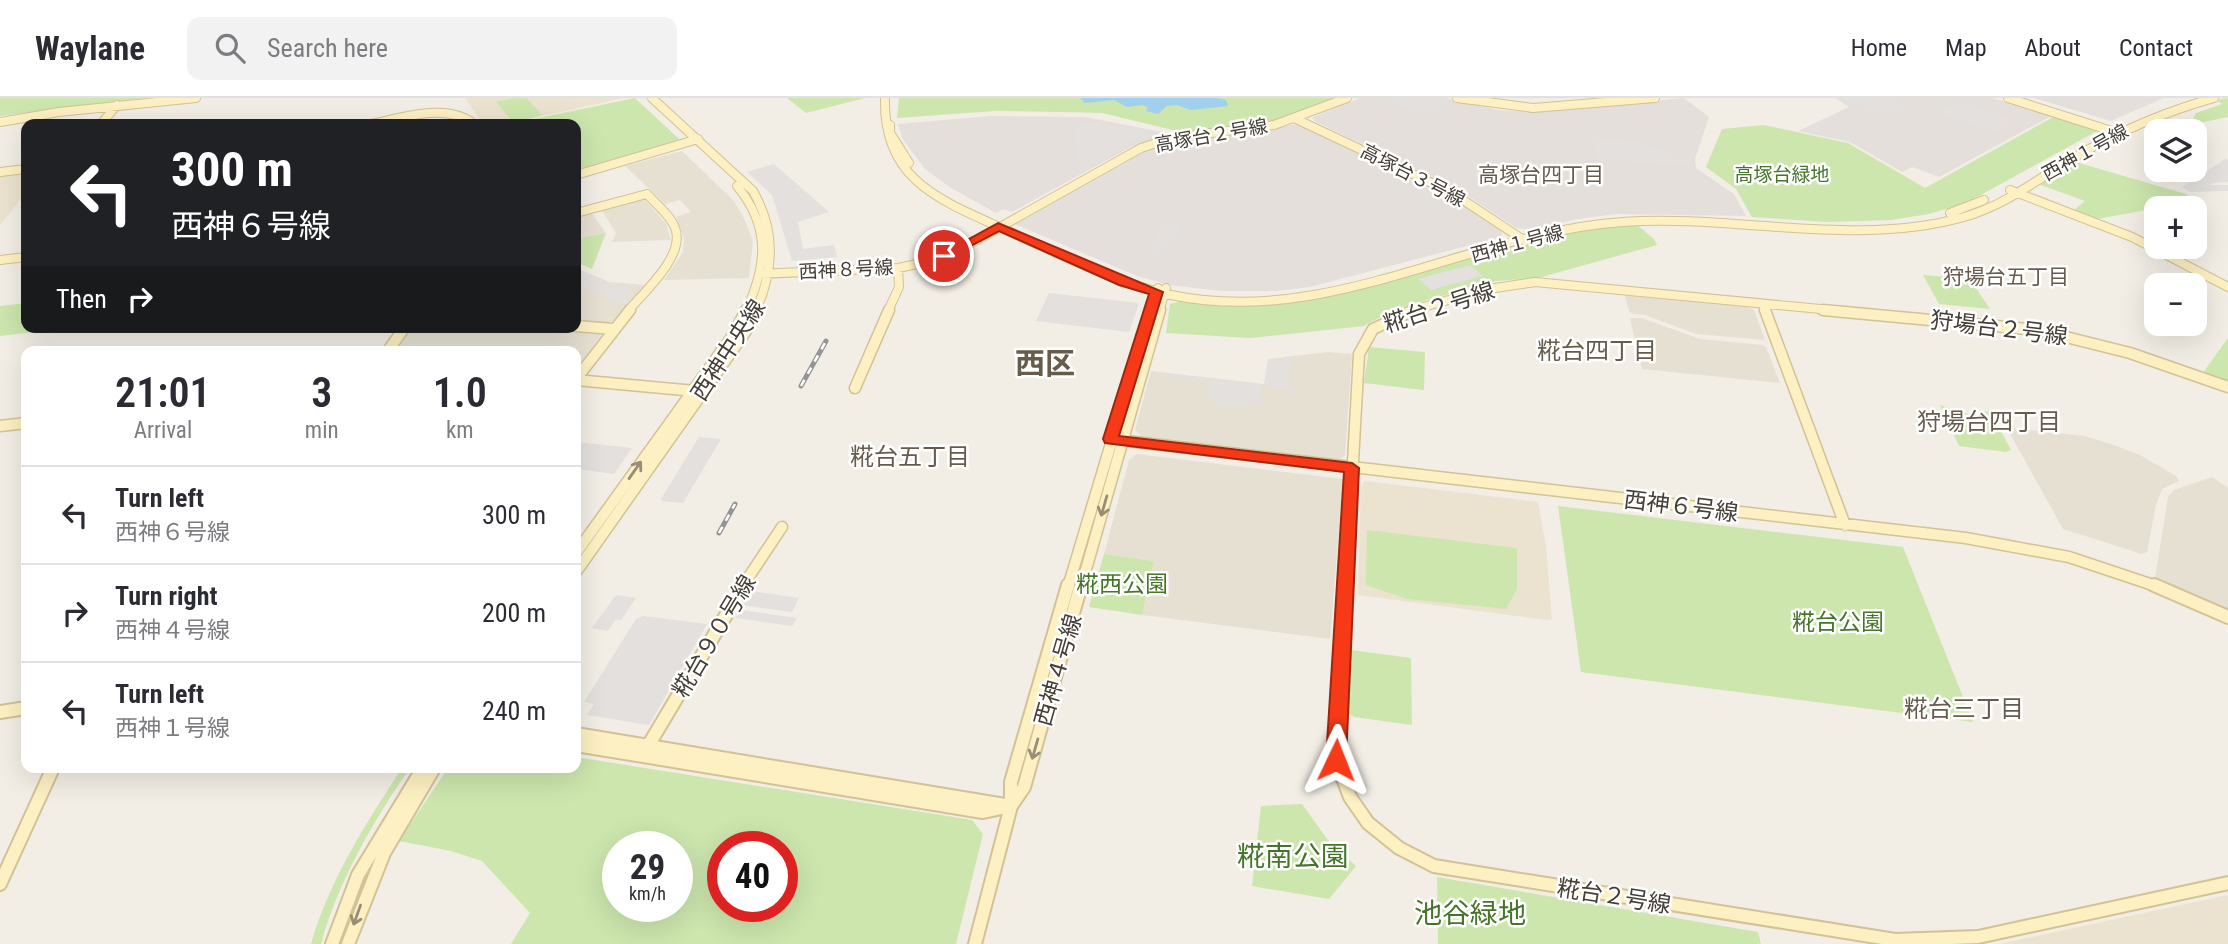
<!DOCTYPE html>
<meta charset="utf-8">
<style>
:root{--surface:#fff;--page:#f2f2f3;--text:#2b2b33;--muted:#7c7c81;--line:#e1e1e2}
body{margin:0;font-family:"Roboto Condensed","Noto Sans JP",sans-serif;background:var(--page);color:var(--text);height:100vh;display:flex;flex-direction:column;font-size:26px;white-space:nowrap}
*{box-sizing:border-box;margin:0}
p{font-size:23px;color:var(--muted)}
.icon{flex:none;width:38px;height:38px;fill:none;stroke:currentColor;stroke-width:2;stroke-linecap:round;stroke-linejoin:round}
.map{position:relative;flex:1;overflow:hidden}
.details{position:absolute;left:21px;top:248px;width:560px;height:427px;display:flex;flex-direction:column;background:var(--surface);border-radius:14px;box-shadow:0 7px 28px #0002}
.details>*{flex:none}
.top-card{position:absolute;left:21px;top:21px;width:560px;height:214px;border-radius:14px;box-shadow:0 7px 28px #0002;background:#202124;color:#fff;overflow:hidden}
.controls{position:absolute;left:2144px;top:21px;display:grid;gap:14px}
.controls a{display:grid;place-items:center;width:63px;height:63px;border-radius:14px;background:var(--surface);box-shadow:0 7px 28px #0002;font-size:35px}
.speed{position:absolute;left:602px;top:733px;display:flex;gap:14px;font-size:35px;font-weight:700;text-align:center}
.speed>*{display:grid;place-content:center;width:91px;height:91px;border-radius:50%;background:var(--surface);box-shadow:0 7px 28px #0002;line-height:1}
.speed small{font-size:18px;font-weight:400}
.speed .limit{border:10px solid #d22;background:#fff;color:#111}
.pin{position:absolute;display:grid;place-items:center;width:60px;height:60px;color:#fff;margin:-30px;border:4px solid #fff;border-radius:50%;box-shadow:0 2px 7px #0007}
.me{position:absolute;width:77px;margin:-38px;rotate:2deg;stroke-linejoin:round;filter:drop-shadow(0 0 5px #0008)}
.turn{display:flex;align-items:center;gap:24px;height:147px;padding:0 35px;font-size:32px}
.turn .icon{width:91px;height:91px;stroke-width:2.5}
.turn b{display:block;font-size:49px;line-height:60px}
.then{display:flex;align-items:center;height:66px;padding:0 35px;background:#0003;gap:14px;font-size:26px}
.eta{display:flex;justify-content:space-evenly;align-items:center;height:119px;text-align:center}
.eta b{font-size:42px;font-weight:600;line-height:49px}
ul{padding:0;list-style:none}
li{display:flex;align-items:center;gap:21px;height:98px;padding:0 35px;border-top:2px solid var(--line)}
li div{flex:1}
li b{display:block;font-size:26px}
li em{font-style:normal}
header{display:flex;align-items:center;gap:42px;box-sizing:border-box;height:98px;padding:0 35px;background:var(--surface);border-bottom:2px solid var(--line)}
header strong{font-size:33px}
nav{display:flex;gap:38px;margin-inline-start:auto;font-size:24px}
.search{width:490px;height:63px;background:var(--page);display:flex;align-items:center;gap:18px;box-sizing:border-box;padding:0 24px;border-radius:14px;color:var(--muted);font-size:26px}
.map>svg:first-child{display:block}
.residential{fill:#e6e0d3}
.industrial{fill:#e4dfda}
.education{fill:#ebe3cf}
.green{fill:#cce6ae;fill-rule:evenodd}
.parking{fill:#e3e0dd}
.water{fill:#a1cfee}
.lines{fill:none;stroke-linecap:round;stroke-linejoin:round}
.secondary-far2-casing{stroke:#d2c295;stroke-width:10}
.secondary-far1-casing{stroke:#d2c295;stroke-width:13}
.secondary-casing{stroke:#d2c295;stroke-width:16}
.secondary-far2{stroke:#fdf0c3;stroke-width:8}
.secondary-far1{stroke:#fdf0c3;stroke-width:10}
.secondary{stroke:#fdf0c3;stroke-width:12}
.rail-casing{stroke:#949494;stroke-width:5}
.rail{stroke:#fff;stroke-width:2.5;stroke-dasharray:7;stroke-linecap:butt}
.oneway{stroke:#978e75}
.route{fill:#f63a18;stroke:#a02610;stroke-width:2}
.labels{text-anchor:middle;stroke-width:5;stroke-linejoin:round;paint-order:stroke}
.far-street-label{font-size:19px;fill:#443e35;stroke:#fff}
.far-park-label{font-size:19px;fill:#457529;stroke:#fff}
.far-neighbourhood-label{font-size:21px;fill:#675c4c;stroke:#fff}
.street-label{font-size:23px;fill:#443e35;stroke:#fff}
.park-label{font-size:23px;fill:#457529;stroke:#fff}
.neighbourhood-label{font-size:24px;fill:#675c4c;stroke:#fff}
.near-park-label{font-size:28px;fill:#457529;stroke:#fff}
.district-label{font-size:30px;font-weight:bold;fill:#675c4c;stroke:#fff}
</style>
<header>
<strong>Waylane</strong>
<div class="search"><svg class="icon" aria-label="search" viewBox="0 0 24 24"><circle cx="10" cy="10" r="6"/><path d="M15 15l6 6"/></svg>Search here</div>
<nav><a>Home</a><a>Map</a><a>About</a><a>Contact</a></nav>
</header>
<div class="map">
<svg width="2228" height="846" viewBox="0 0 2228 846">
<rect width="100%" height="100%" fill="#f2eee5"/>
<path class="residential" d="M 682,53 L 734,103 L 743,118 L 753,143 L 749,180 L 664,182 L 683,154 L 684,140 L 676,119 L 691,114 L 680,102 L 665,106 L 625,68 Z
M 644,101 L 666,126 L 671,142 L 612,144 L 616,135 L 601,111 Z
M 591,114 L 606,135 L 576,141 L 576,118 Z
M 576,170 L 609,184 L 645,187 L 613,223 L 603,226 L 576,223 Z
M 1629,197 L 1745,208 L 1754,212 L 1765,242 L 1696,236 L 1645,217 L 1633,216 L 1629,213 L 1625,198 Z
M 1632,220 L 1642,220 L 1700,241 L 1763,247 L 1766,249 L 1780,285 L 1642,271 L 1630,221 Z
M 413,229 L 552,229 L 598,234 L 601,238 L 576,270 L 576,254 L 395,254 Z
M 1328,254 L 1352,256 L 1345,357 L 1340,361 L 1142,338 L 1135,332 L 1151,273 L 1264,286 L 1268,261 Z
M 2011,330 L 2084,338 L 2111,346 L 2140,357 L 2176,378 L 2179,383 L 2162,391 L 2156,407 L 2147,454 L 2142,456 L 2063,431 L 2008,332 Z
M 1137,356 L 1343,381 L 1330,541 L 1142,517 L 1154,463 L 1104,456 L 1129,362 Z
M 2212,379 L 2228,390 L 2228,511 L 2155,480 L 2168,399 L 2174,392 Z"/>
<path class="industrial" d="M 1360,0 L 1445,0 L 1498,12 L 1528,14 L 1684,0 L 1709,19 L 1695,61 L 1696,70 L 1734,96 L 1746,118 L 1617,116 L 1578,121 L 1530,132 L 1516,130 L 1462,94 L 1314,23 L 1313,19 Z
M 1836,0 L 1992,0 L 2053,17 L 1939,79 L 1912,69 L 1902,74 L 1850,44 L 1798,33 L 1849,9 Z
M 2034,0 L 2164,0 L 2111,23 Z
M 990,18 L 1085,19 L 1173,36 L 1131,49 L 1012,114 L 1004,111 L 996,115 L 951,90 L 925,71 L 902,40 L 898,26 Z
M 1292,27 L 1302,27 L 1450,99 L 1502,134 L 1501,139 L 1310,189 L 1276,193 L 1221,193 L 1170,187 L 1137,178 L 1010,124 L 1091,81 L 1094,82 L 1146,53 L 1166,46 L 1187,40 L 1262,34 Z"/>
<path class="education" d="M 465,0 L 624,0 L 506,26 L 483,26 Z
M 26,74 L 26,95 L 0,127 L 0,77 Z
M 1366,383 L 1538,404 L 1546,448 L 1552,521 L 1547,522 L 1358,497 L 1360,415 L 1362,386 Z
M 2228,797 L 2228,846 L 1999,846 Z"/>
<path class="green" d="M 0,0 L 145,0 L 0,18 Z
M 513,0 L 527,0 L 542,17 L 519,24 L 635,0 L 679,41 L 676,44 L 576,72 L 576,26 L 506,26 L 513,24 L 496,4 Z
M 787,0 L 865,0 L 806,15 Z
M 899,0 L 1337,0 L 1282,21 L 1241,29 L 1185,35 L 1102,15 L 1064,14 L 996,13 L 897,20 Z
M 2228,0 L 2228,19 L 2190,27 L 2196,15 L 2222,6 L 2216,2 Z
M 2055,18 L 2099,32 L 1966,105 L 1929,116 L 1891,122 L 1828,124 L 1752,119 L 1736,91 L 1706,69 L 1722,31 L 1764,27 L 1848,45 L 1925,90 Z
M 2072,63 L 2186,96 L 2196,103 L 2092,122 L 2072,114 L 2085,103 L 2038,86 Z
M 1636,126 L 1654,141 L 1657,147 L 1538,180 L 1496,183 L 1395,211 L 1364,228 L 1250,240 L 1166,235 L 1170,206 L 1182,203 L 1242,207 L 1303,203 L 1561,136 Z
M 606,135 L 592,171 L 576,164 L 576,141 Z
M 1923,177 L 1970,181 L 1990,211 L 1939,206 Z
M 26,205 L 26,229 L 60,231 L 0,238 L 0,208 Z
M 2228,240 L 2228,287 L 2202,276 Z
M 1369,249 L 1425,254 L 1424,292 L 1364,285 Z
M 1940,307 L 1968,316 L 1990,313 L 2011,352 L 2006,354 L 1959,348 Z
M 1558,408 L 1903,449 L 1973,624 L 1581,574 Z
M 1367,432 L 1517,450 L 1517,491 L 1506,511 L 1407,501 L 1366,487 Z
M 1104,456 L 1154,463 L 1142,517 L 1089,509 Z
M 1351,552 L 1411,560 L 1412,627 L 1354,619 L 1348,615 Z
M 576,659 L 972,722 L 983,736 L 956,846 L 511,846 L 530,815 L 482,763 L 451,753 L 399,743 L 448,670 L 576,670 ZM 618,749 L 677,749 L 677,808 L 618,808 ZM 723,749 L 782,749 L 782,808 L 723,808 Z
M 402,670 L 410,670 C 373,723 338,784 321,846 L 311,846 C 329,783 366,725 402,670 Z
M 1302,706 L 1330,745 L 1356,768 L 1329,801 L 1252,788 L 1261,708 Z
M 1437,779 L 1758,834 L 1761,846 L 1438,846 Z"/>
<path class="parking" d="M 1392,0 L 1436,0 L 1449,4 L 1426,19 L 1387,2 Z
M 1837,0 L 1889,0 L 1887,2 L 1907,9 L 1887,16 L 1882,14 L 1877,16 L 1856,7 L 1851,9 Z
M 1960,4 L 2017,23 L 1995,35 L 1936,15 Z
M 1084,24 L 1141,31 L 1145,40 L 1130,44 L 1083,73 L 1080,72 L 1073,29 Z
M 1592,40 L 1644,43 L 1647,49 L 1670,51 L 1675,60 L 1690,61 L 1694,68 L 1598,63 Z
M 2225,61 L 2228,62 L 2228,84 L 2213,85 L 2210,87 L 2228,87 L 2228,93 L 2190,94 L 2182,89 Z
M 774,66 L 829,114 L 798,124 L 803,151 L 834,147 L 837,159 L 792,163 L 772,97 L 747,74 Z
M 1168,123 L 1184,124 L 1159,157 L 1144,153 Z
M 1470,167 L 1483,178 L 1431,192 L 1418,181 Z
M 576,171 L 606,185 L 632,189 L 625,197 L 635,198 L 628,206 L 591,196 L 576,185 Z
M 1049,195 L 1139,205 L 1129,234 L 1036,223 Z
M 1292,260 L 1293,266 L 1286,271 L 1289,278 L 1287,289 L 1298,290 L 1297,293 L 1267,290 L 1267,286 L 1264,286 L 1268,263 Z
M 1172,276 L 1263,287 L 1258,305 L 1247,304 L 1245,312 L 1217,308 L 1218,304 L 1207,302 L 1210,284 L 1171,280 Z
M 699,339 L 721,341 L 683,405 L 662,403 L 661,401 Z
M 576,344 L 632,350 L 614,376 L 576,371 Z
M 751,493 L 799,500 L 792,514 L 743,507 Z
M 616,497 L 636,500 L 621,522 L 616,521 L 608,533 L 592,530 Z
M 740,512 L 797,520 L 792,528 L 736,520 Z
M 643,518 L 707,526 L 649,627 L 587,617 L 594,606 L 584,604 L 636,521 Z"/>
<path class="water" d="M 1080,0 L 1217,0 L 1226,2 L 1228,8 L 1191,12 L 1177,7 L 1167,8 L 1158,16 L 1146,13 L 1148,9 L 1142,7 L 1127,9 L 1114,2 L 1085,5 Z"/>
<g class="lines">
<g class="secondary-far2-casing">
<path id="secondary-far2" d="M 652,0 L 753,93 C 776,133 774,171 756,213
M 885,0 C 883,77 932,99 995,127 C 1052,152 1109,183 1171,197 C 1329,230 1468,135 1622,124 C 1735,116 1853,150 1964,119 C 2004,108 2038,81 2073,60 C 2118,34 2164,14 2214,0
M 1457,0 L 1533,10 L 1655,0
M 2008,0 L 2118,35
M 1296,21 L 1451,94 L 1525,143
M 0,24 L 59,14 L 196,0
M 101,26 L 117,7
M 371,26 C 402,20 447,4 474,26
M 890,27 L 890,35 L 909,65
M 0,74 L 26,71
M 576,77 L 698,41
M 737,88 C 771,129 767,167 746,213
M 2010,92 L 2132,139 L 2228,189
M 576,115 L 647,96 C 656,106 671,118 675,130 C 686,157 644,194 628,213
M 1950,115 L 1984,102
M 0,162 L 26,159
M 759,176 L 898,170 L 927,164 L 961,151 L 1141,50 L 1172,40 L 1274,27 L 1347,0
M 1763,206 L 1766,213
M 888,213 L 899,189 L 898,170
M 1150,213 L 1158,190
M 1159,213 L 1166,190
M 1409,213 L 1488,191 L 1535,184 L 1842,213"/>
</g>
<g class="secondary-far1-casing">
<path id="secondary-far1" d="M 1765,212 L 1845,427
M 1823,212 L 2038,232 L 2130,255 L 2228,289
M 576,228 L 613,231
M 387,254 L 405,229
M 576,281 L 630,212
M 576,282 L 695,293
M 855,290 L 889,212
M 0,328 L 26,325
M 1110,341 L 1966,440 L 2069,459 L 2159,489
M 576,455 L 733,237 L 746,212
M 576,474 L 746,233 L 757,212
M 742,489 L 782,429
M 1068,489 L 1151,212
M 1081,489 L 1160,212
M 1346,489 L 1359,256 L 1373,231 L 1414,212"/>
</g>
<g class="secondary-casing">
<path id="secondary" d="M 1346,487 L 1336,662 L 1350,699 L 1368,725 L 1399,750 L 1434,768 L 1895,842 L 1978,839 L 2228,785
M 2154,487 L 2228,519
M 0,614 L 26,610
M 576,636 L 1011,708 L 1011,684 L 1068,487
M 576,647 L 983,714 L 1011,708 L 1024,689 L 1081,487
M 648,648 L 744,487
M 0,786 L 53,670
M 332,846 L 358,777 L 423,670
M 348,846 L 384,755 L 434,670
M 975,846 L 1011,708"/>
</g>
<use href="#secondary-far2" class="secondary-far2"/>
<use href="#secondary-far1" class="secondary-far1"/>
<use href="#secondary" class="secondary"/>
<g class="rail-casing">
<path id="rail" d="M 801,288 L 826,243
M 719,435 L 735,406"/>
</g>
<use href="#rail" class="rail"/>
</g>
<defs><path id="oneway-shaft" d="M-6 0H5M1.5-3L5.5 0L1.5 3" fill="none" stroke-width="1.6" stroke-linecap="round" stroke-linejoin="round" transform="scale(1.75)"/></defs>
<g class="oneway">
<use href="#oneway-shaft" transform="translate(635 372) rotate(-55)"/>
<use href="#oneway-shaft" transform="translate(1104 408) rotate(106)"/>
<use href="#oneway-shaft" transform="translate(1035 651) rotate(106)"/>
<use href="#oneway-shaft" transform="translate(357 817) rotate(110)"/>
</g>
<path class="route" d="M 998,125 L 1163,194 L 1119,338 L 1352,365 L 1359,370 L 1346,662 L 1343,668 L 1336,670 L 1329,668 L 1326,662 L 1344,374 L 1105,345 L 1103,341 L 1149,196 L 1119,187 L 999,133 L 948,160 L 938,158 Z"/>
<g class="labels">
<g class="far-street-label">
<text transform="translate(1211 37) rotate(-10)" y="7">高塚台２号線</text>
<text transform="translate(2085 54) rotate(-29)" y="7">西神１号線</text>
<text transform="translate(1413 77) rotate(27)" y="7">高塚台３号線</text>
<text transform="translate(1517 145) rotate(-15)" y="7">西神１号線</text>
<text transform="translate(846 171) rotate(-3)" y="7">西神８号線</text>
</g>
<g class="far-park-label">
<text x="1782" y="83">高塚台緑地</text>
</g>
<g class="far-neighbourhood-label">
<text x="1541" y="84">高塚台四丁目</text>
<text x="2006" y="186">狩場台五丁目</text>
</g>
<g class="street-label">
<text transform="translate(1439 209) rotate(-18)" y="8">糀台２号線</text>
<text transform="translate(1999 230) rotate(7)" y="8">狩場台２号線</text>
<text transform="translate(728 252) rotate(-57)" y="8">西神中央線</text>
<text transform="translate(1681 408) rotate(7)" y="8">西神６号線</text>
<text transform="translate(714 538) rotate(-59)" y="8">糀台９０号線</text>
<text transform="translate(1058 572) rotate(-74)" y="8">西神４号線</text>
<text transform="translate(1614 798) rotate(9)" y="8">糀台２号線</text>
</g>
<g class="park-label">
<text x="1122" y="494">糀西公園</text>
<text x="1838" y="532">糀台公園</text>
</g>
<g class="neighbourhood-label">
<text x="1597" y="261">糀台四丁目</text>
<text x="1989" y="332">狩場台四丁目</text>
<text x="910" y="367">糀台五丁目</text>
<text x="1964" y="619">糀台三丁目</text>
</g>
<g class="near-park-label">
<text x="1293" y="768">糀南公園</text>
<text x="1470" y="825">池谷緑地</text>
</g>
<g class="district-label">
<text x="1045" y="276">西区</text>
</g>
</g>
</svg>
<div class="controls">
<a><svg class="icon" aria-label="layers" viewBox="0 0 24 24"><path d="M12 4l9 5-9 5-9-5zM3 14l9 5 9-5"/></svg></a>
<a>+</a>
<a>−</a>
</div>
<div class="speed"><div>29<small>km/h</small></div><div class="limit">40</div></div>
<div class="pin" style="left:944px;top:158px;background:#d93025"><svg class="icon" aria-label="arrive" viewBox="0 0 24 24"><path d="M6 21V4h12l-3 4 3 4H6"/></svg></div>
<svg class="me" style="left:1336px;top:662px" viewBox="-20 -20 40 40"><path d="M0-17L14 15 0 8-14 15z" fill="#f63a18" stroke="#fff" stroke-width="4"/></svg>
<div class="top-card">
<div class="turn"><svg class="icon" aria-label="left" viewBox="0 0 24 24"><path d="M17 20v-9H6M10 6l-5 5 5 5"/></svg><div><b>300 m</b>西神６号線</div></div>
<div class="then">Then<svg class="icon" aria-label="right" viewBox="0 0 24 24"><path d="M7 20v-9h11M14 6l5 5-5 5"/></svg></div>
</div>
<section class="details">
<div class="eta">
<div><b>21:01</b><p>Arrival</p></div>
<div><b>3</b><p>min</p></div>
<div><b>1.0</b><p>km</p></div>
</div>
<ul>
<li><svg class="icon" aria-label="left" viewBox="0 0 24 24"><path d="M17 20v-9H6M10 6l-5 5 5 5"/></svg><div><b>Turn left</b><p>西神６号線</p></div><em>300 m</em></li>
<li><svg class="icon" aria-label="right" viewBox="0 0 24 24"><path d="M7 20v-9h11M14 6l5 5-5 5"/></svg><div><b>Turn right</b><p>西神４号線</p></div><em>200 m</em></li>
<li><svg class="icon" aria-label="left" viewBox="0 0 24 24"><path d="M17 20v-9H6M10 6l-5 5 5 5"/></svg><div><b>Turn left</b><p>西神１号線</p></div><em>240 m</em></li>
</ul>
</section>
</div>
